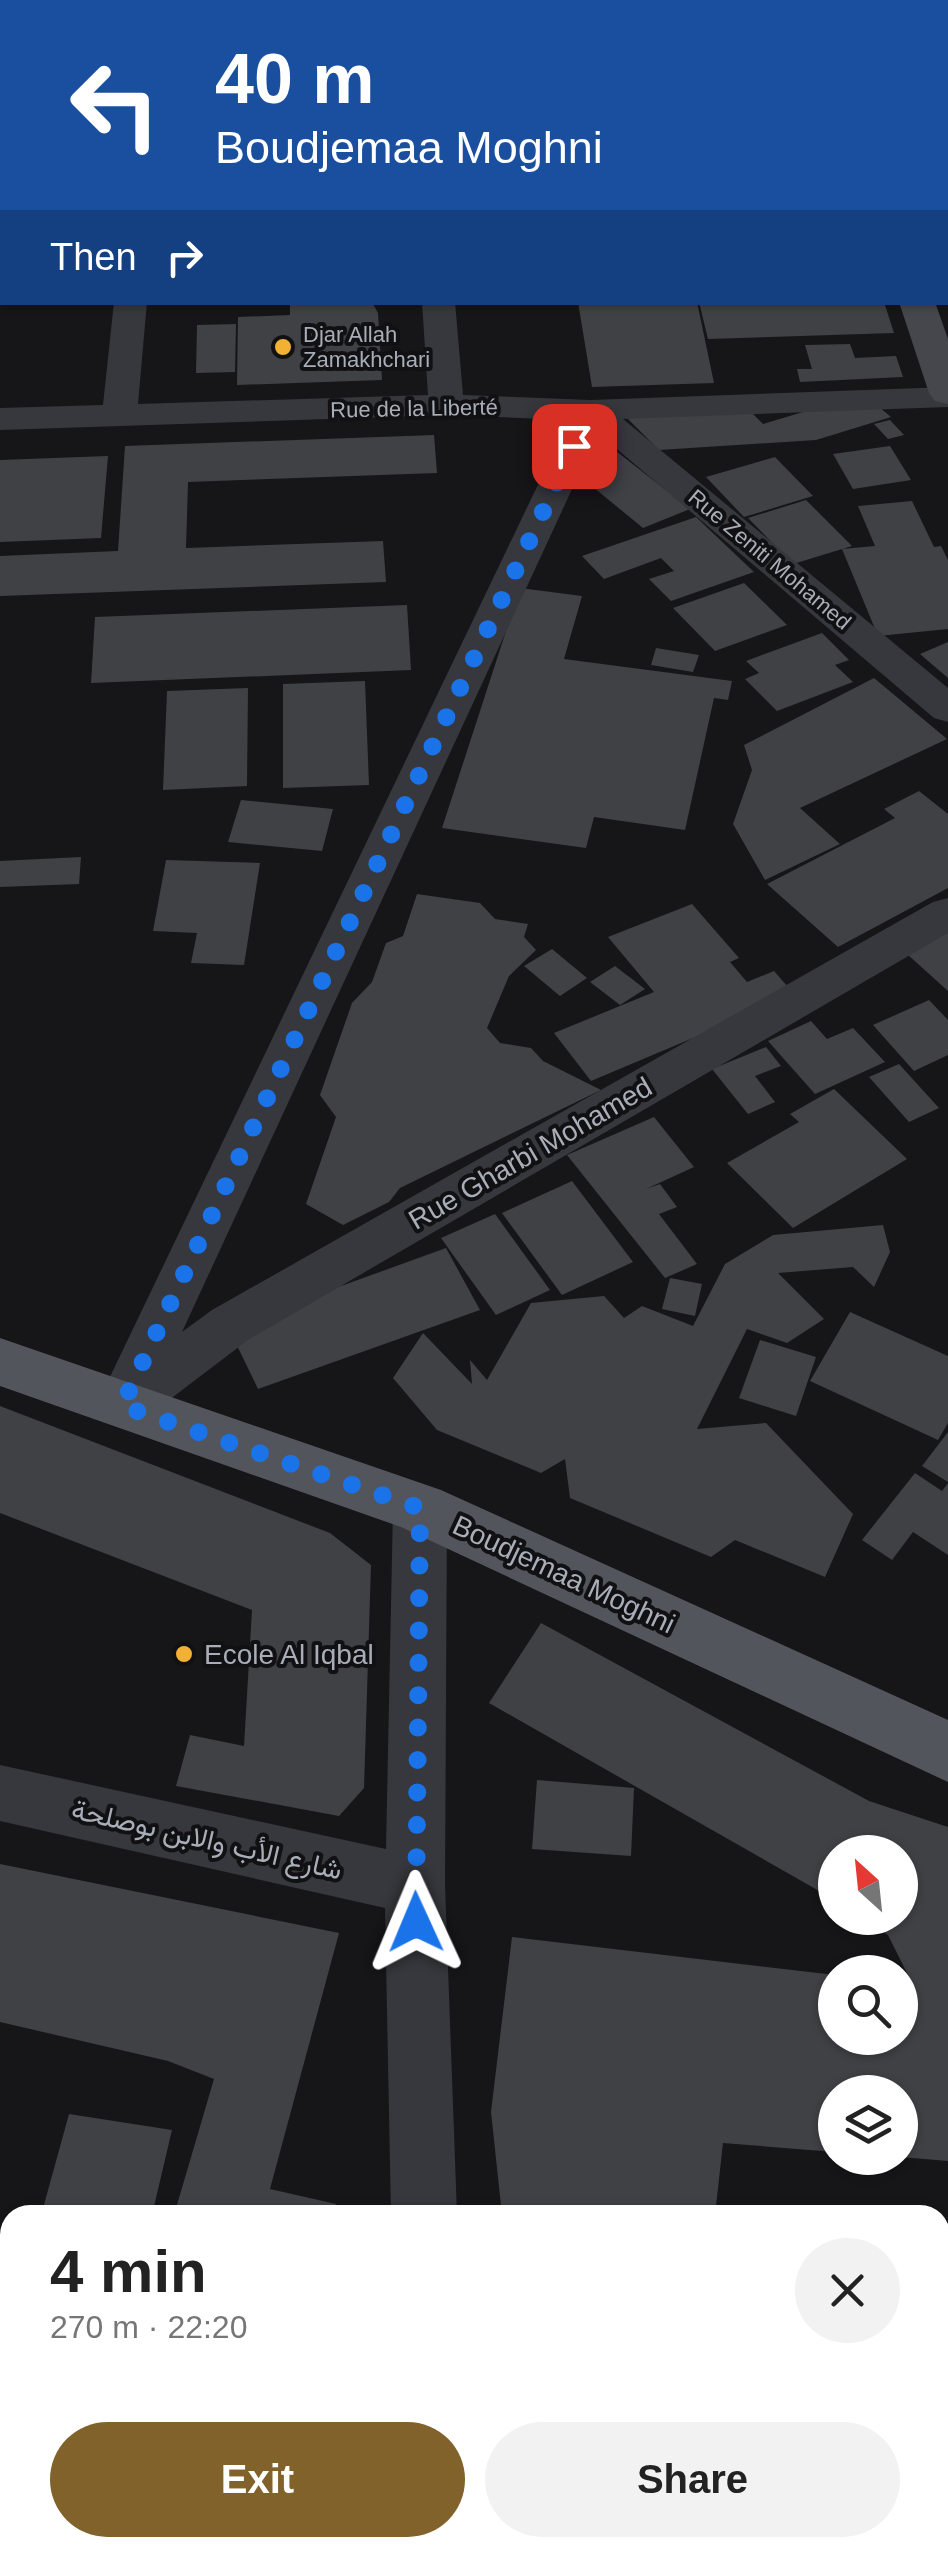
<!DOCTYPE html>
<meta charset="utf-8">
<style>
:root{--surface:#fff;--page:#f2f2f2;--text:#222;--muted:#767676;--accent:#80622a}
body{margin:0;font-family:Helvetica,Vazirmatn,sans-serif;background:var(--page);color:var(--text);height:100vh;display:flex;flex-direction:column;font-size:38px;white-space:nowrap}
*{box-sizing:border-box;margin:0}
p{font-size:32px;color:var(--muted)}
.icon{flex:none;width:55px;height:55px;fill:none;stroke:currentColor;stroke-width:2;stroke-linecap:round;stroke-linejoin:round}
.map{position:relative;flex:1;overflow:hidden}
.side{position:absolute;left:0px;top:2205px;width:950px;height:352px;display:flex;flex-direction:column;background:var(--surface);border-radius:30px 30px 0 0;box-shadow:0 2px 8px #0004}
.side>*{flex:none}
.top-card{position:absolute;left:0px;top:0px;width:950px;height:305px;box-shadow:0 2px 8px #0004;background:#1a4fa0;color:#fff;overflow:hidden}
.needle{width:65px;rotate:333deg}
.controls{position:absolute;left:818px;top:1835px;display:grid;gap:20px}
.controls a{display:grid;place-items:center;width:100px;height:100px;border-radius:50%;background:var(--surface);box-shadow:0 2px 8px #0004;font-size:50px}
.pin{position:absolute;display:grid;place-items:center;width:85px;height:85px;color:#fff;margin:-42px;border-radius:20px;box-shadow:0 5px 15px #0006}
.me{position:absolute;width:110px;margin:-55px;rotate:359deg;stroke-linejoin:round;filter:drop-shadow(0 0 8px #0008)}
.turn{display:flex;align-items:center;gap:35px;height:210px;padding:0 50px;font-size:45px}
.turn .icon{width:130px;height:130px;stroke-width:2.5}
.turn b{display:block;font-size:70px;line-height:85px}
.then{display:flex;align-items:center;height:95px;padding:0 50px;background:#0003;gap:20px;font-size:38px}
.round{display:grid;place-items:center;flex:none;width:105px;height:105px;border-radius:52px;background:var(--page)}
.headline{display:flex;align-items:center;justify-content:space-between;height:170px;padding:0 50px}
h1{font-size:60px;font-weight:800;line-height:75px}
.primary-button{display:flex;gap:20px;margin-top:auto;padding:20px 50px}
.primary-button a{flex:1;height:115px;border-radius:60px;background:var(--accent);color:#fff;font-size:40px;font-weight:800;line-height:115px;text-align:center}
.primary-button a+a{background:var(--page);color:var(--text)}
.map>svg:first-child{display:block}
.building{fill:#404145}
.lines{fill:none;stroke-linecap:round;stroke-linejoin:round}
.street{fill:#37383d;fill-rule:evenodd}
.secondary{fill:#45474d;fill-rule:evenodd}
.primary{fill:#53555c;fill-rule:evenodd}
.route{stroke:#1a73e8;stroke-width:18;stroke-dasharray:0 32.4}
.poi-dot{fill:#f2b134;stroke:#111113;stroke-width:4}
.labels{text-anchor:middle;stroke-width:8;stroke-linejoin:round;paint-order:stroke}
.far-poi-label{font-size:22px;fill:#a8adb8;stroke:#111113;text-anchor:start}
.far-street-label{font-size:22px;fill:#a8adb8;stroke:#111113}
.street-label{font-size:28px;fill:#a8adb8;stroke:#111113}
.poi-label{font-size:28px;fill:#a8adb8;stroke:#111113;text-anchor:start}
</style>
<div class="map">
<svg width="948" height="2556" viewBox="0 0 948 2556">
<rect width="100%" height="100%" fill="#161618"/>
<path class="building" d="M 290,302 L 372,302 L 378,313 L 382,380 L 237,385 L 238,317 L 290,315 Z
M 578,302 L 697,302 L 714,383 L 592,387 Z
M 699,302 L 884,302 L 894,333 L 708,339 Z
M 236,324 L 235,372 L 196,373 L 197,325 Z
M 850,344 L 855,358 L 896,356 L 903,377 L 800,382 L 797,369 L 812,369 L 805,345 Z
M 745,406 L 763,424 L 803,412 L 879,407 L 891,417 L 816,440 L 659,450 L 627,418 Z
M 890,420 L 904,435 L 888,439 L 874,424 Z
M 434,435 L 437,473 L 188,482 L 186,548 L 383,541 L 386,582 L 0,596 L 0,556 L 118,551 L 125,446 Z
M 890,446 L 911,480 L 853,489 L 833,454 Z
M 616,451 L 690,509 L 643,528 L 571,469 Z
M 108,456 L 101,538 L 0,542 L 0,460 Z
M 775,457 L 813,496 L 744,517 L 706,477 Z
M 806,500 L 852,546 L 793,564 L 748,518 Z
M 912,501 L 934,547 L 941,546 L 948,560 L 948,629 L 878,636 L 842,549 L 875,546 L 858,506 Z
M 696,517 L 754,572 L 671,601 L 649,579 L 674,571 L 661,558 L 604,579 L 582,556 Z
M 744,583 L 787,625 L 715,651 L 673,608 Z
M 520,588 L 582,596 L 564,659 L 732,681 L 728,700 L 714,698 L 685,830 L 594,817 L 586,848 L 442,828 Z
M 407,605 L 411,670 L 91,683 L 95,617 Z
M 822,633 L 849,660 L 835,665 L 853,682 L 777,711 L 745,679 L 759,673 L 746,661 Z
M 948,642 L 948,678 L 920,654 Z
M 656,648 L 699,655 L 693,672 L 651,665 Z
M 874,678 L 947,739 L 800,808 L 840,844 L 765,880 L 733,824 L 752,770 L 744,745 Z
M 365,681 L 369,785 L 283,788 L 283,684 Z
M 248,688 L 247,786 L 163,790 L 167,691 Z
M 919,791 L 948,814 L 948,888 L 838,947 L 767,884 L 895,818 L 884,809 Z
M 241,800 L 333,809 L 322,851 L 228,842 Z
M 81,857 L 79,884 L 0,887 L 0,861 Z
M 166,860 L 260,863 L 244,965 L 191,963 L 197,933 L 153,931 Z
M 417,894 L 480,903 L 495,919 L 528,924 L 524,937 L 536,950 L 509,976 L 487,1028 L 500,1043 L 531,1048 L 543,1061 L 601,1090 L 400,1188 L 389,1202 L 343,1225 L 306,1204 L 336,1117 L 320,1095 L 352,1003 L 372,982 L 386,943 L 403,936 Z
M 692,904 L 739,958 L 730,962 L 747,982 L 774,971 L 795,995 L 591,1081 L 554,1033 L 654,992 L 608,937 Z
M 948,932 L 948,991 L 907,954 Z
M 552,949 L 587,978 L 560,996 L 524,966 Z
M 615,966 L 645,989 L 620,1005 L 590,982 Z
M 929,1000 L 948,1020 L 948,1055 L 914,1071 L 873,1025 Z
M 811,1021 L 827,1039 L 853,1028 L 885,1062 L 815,1094 L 768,1041 Z
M 766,1047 L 781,1066 L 755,1076 L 775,1102 L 748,1114 L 712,1069 Z
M 899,1064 L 939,1108 L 909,1122 L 869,1077 Z
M 834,1089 L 907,1159 L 793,1228 L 727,1163 L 799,1122 L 790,1114 Z
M 654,1117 L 694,1167 L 646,1189 L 660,1184 L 677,1207 L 659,1214 L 697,1264 L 665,1278 L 567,1155 Z
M 572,1181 L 633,1262 L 562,1295 L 502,1213 Z
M 495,1214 L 550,1290 L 496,1315 L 441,1238 Z
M 883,1225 L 890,1252 L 874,1287 L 853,1267 L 778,1273 L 824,1319 L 787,1343 L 747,1329 L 697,1429 L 766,1423 L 853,1514 L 825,1577 L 735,1540 L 711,1557 L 570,1498 L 565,1459 L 541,1473 L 437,1430 L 393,1378 L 423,1333 L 472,1384 L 470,1360 L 487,1380 L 531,1303 L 604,1296 L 624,1318 L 642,1306 L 693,1326 L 725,1264 L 773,1235 Z
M 446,1248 L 480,1310 L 258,1389 L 228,1327 Z
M 670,1278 L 702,1284 L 695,1316 L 662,1309 Z
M 850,1312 L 948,1356 L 948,1423 L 938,1440 L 810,1381 Z
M 760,1340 L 816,1357 L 796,1416 L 739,1398 Z
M 0,1406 L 330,1533 L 371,1565 L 364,1788 L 339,1816 L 176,1786 L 190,1735 L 244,1746 L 252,1610 L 0,1513 Z
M 948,1432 L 948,1482 L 922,1466 Z
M 915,1473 L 942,1491 L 948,1483 L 948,1555 L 913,1532 L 892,1560 L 862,1540 Z
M 541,1623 L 869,1801 L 948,1827 L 948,2161 L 900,2157 L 900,2092 L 835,2092 L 835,2152 L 723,2143 L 715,2215 L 502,2215 L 491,2112 L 512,1937 L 835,1975 L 835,2038 L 900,2038 L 900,1980 L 911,1981 L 888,1935 L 862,1918 L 900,1918 L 900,1852 L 835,1852 L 835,1900 L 489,1703 Z
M 537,1780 L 634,1788 L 631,1856 L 532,1849 Z
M 0,1864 L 339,1933 L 270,2189 L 336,2204 L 334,2215 L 174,2215 L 214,2079 L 168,2061 L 0,2022 Z
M 69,2114 L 172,2130 L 152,2215 L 42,2212 Z
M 940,2249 L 948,2250 L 948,2364 L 940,2364 Z
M 940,2503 L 948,2504 L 948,2556 L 795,2556 L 795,2548 L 940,2548 Z
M 460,2548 L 787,2548 L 786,2556 L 459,2556 Z"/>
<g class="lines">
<path class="street" d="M 0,126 L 2,126 L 2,144 L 0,144 Z
M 0,277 L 2,277 L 2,297 L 0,297 Z
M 114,302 L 147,302 L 138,404 L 428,395 L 422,302 L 455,302 L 463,395 L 591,400 L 948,387 L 948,407 L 623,419 L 948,688 L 948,722 L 934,718 L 598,433 L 182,1332 L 212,1310 L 933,902 L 948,898 L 948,933 L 248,1340 L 140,1422 L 122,1428 L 104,1422 L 96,1406 L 569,420 L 446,415 L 0,430 L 0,408 L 103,405 Z
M 420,1484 L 439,1491 L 447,1508 L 445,1885 L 457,2215 L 391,2215 L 385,1908 L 0,1821 L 0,1765 L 386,1849 L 393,1508 L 401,1491 Z
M 0,2240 L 10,2242 L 10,2310 L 0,2308 Z
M 940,2409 L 948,2410 L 948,2480 L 940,2479 Z
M 390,2548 L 462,2548 L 462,2556 L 390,2556 Z"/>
<path class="secondary" d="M 795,0 L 825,0 L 826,2 L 796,2 Z
M 899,302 L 935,302 L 948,339 L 948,404 L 935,401 L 929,393 Z"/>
<path class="primary" d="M 0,1338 L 441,1490 L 948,1720 L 948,1782 L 401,1527 L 0,1386 Z"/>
</g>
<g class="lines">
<path class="route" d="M 416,1922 L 420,1508 L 122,1406 L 574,446"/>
</g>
<g class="poi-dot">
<circle cx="283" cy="347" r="10"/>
<circle cx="184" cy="1654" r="10"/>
</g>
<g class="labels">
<g class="far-poi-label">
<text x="303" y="342">Djar Allah<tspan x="303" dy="25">Zamakhchari</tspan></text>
</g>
<g class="far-street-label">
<text transform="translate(414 408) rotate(-1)" y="8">Rue de la Liberté</text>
<text transform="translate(770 559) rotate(40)" y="8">Rue Zeniti Mohamed</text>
</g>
<g class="street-label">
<text transform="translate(530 1153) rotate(-30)" y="10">Rue Gharbi Mohamed</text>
<text transform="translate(564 1574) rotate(25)" y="10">Boudjemaa Moghni</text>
<text transform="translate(207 1839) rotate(13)" y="10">شارع الأب والابن بوصلحة</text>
</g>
<g class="poi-label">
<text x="204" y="1664">Ecole Al Iqbal</text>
</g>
</g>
</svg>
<div class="controls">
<a><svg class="needle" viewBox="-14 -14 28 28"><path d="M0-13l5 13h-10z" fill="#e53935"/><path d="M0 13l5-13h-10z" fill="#767676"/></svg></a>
<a><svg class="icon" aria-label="search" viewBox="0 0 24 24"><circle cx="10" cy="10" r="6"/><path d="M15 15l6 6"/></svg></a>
<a><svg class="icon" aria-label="layers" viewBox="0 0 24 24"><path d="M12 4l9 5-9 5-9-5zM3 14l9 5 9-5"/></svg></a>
</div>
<div class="pin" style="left:574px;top:446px;background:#d93025"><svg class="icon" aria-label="arrive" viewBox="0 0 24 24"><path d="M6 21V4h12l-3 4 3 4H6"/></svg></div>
<svg class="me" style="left:416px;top:1922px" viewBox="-20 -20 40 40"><path d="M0-17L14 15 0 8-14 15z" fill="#1a73e8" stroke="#fff" stroke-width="4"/></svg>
<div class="top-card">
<div class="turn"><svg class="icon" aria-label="left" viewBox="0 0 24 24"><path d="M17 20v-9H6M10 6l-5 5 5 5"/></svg><div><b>40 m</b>Boudjemaa Moghni</div></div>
<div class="then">Then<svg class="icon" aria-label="right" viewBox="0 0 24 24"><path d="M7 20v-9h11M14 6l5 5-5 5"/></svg></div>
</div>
<section class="side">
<div class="headline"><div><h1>4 min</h1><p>270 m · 22:20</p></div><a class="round"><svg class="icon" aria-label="close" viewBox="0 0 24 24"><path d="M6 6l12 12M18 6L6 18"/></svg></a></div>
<div class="primary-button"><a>Exit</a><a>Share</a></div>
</section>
</div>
